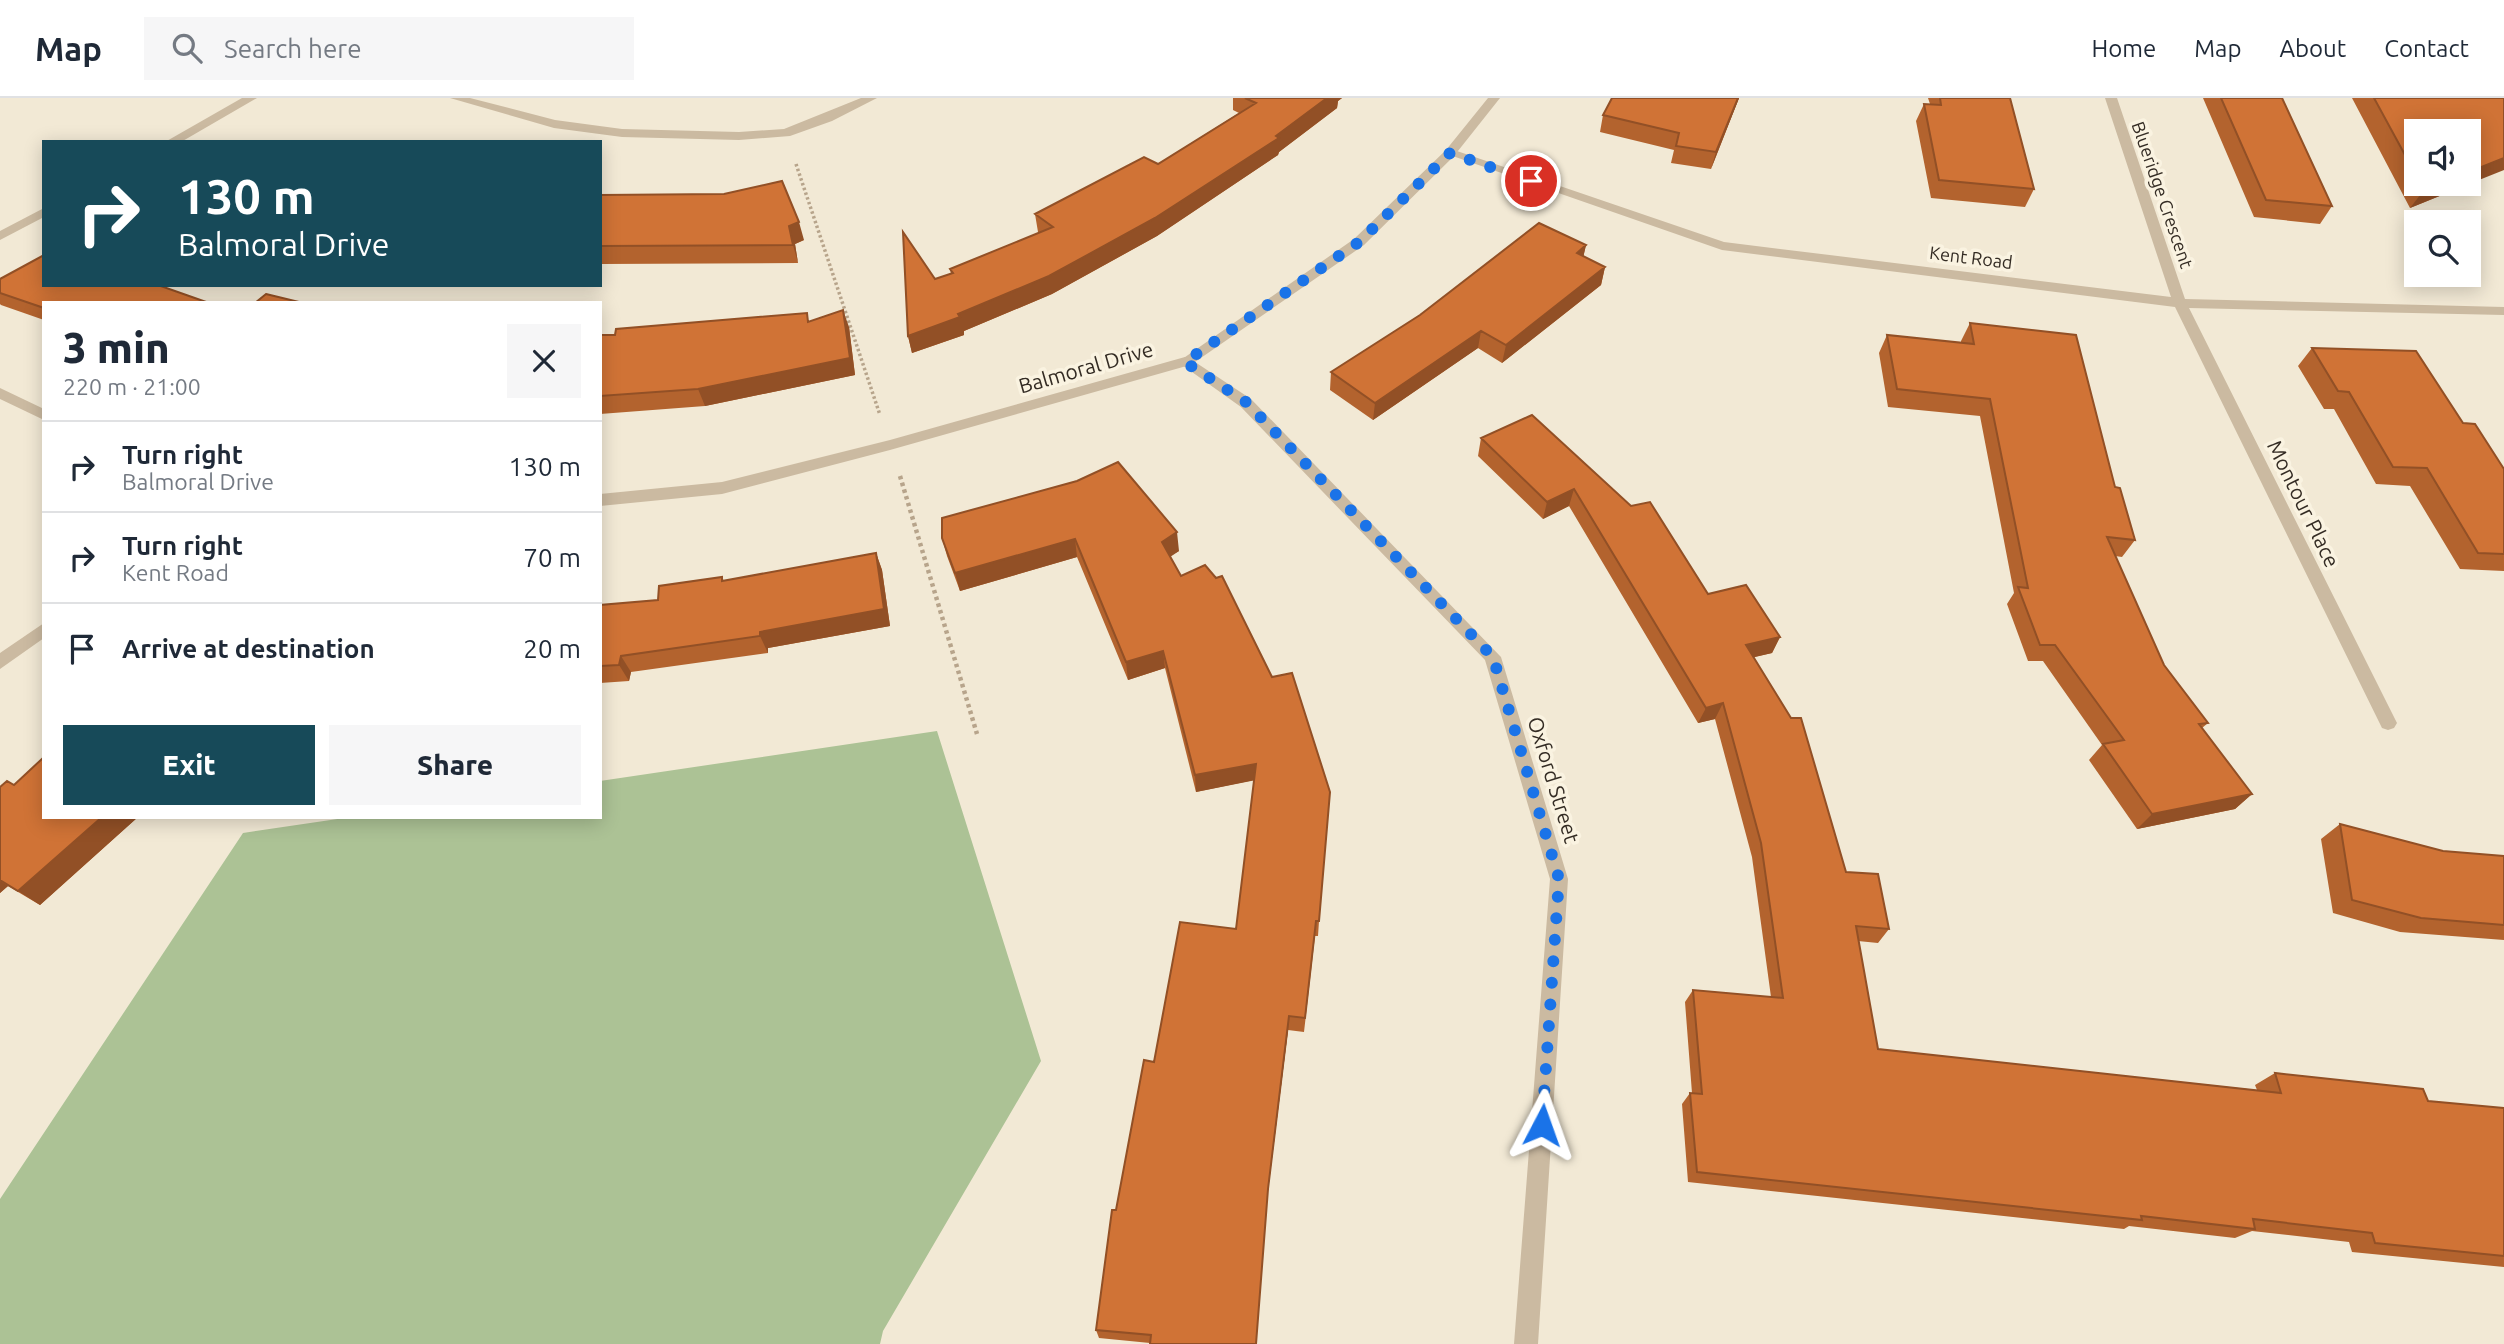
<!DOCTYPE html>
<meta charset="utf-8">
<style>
:root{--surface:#fff;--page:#f6f6f7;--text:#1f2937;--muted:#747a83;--line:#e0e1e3;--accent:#174a59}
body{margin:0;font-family:Ubuntu,sans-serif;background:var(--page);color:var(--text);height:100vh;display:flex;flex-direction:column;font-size:26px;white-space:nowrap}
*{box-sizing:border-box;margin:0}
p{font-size:23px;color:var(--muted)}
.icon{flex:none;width:38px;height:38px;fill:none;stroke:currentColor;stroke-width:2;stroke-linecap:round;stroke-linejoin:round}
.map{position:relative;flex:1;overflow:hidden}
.details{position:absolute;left:42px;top:203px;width:560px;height:518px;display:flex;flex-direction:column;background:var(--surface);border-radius:0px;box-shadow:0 4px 18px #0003}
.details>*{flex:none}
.banner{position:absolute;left:42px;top:42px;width:560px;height:147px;border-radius:0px;box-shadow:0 4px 18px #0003;background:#174a59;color:#fff;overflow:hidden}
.controls{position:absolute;left:2404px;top:21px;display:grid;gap:14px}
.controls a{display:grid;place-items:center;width:77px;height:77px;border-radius:0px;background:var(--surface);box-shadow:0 4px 18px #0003;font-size:35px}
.pin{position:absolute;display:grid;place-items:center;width:60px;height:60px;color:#fff;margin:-30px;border:4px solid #fff;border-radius:50%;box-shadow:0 2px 7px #0007}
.me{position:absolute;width:77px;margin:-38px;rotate:4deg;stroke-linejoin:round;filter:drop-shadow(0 0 5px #0008)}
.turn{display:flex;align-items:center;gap:24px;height:147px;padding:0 21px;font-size:32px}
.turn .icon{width:91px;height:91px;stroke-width:2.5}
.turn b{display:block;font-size:49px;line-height:60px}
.round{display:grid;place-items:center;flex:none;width:74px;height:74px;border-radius:0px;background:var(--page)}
.headline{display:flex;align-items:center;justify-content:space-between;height:119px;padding:0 21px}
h1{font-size:42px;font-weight:800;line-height:52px}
.primary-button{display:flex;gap:14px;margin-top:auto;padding:14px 21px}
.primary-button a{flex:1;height:80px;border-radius:0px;background:var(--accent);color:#fff;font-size:28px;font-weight:800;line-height:80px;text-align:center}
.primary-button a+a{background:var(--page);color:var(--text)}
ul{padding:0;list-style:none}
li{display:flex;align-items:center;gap:21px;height:91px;padding:0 21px;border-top:2px solid var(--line)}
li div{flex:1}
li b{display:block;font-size:26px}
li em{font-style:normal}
header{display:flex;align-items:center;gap:42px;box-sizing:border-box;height:98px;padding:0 35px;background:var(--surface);border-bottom:2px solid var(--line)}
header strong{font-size:33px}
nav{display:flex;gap:38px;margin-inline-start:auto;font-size:24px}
.search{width:490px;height:63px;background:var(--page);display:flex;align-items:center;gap:18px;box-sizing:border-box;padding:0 24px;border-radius:0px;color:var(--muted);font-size:26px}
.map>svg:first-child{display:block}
.green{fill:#acc295}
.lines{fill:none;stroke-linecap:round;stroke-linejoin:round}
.path-far1{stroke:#b7a48b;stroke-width:3.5;stroke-dasharray:2.5 2.5;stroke-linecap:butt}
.path{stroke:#b7a48b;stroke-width:4.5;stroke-dasharray:3.5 3.5;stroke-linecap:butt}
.minor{fill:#cbbaa1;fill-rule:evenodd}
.tertiary{fill:#cbbaa1;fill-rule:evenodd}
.wall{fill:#b3632e}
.shaded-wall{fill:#925026}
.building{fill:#d07336;stroke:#925026;stroke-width:2}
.route{stroke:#1a73e8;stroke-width:12;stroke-dasharray:0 21.6}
.labels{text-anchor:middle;stroke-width:7;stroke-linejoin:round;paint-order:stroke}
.far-street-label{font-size:18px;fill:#342c24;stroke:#faf3e1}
.street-label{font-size:21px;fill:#342c24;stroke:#faf3e1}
</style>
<header>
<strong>Map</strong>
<div class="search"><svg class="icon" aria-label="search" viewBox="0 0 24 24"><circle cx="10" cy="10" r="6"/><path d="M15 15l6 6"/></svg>Search here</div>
<nav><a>Home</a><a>Map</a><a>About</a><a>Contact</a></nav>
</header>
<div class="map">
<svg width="2504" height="1246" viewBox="0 0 2504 1246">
<rect width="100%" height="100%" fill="#f2e9d5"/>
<path class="green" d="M 937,633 L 1041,963 L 883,1233 L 880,1246 L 0,1246 L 0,1101 L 243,735 L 351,719 L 600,719 L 600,683 Z"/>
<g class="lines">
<path class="path-far1" d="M 796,66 L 880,317"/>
<path class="path" d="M 900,378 L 977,636"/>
<path class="minor" d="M 242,0 L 257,0 L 181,44 L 165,44 Z
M 450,0 L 470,0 L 555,22 L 622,31 L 739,34 L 784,31 L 861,0 L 877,0 L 832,23 L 790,38 L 739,42 L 622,39 L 554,30 Z
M 2105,0 L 2117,0 L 2185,201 L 2504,209 L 2504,217 L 2189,210 L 2397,625 L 2394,630 L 2388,632 L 2382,630 L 2175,209 L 1722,152 L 1444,55 L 1446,52 L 1454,52 L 1724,144 L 2171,199 Z
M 44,110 L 44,119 L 0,142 L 0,133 Z
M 1185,259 L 1192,264 L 1190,267 L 890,352 L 722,396 L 600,408 L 600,396 L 722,384 L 890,342 Z
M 0,290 L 44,311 L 44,322 L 0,301 Z
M 44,525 L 44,540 L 0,571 L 0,555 Z"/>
<path class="tertiary" d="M 1488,0 L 1500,0 L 1454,58 L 1364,147 L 1195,264 L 1251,301 L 1501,559 L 1568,781 L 1538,1246 L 1514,1246 L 1550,781 L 1485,562 L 1241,309 L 1178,264 L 1354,141 L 1446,52 Z"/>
</g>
<path class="wall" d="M 1233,0 L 1342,0 L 1338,3 L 1337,10 L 1279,54 L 1278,57 L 1157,138 L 1052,196 L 964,233 L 964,237 L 912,255 L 908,238 L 935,181 L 951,176 L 950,171 L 1039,135 L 1038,134 L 1035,116 L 1158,66 L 1239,15 L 1233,12 Z
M 1739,0 L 1711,71 L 1671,65 L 1674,52 L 1600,34 L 1603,17 Z
M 1928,0 L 2010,0 L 2034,91 L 2025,109 L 1931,100 L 1916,23 L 1924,6 L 1930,6 Z
M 2203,0 L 2282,0 L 2332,108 L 2320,126 L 2254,119 Z
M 2352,0 L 2504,0 L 2417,33 L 2417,86 L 2469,86 L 2410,110 Z
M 600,97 L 804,142 L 795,146 L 798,165 L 600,166 Z
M 1586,147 L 1583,159 L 1605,169 L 1601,187 L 1502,265 L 1478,250 L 1373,322 L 1330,292 L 1331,274 Z
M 0,181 L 44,205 L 44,222 L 1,207 L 0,206 Z
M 809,223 L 849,229 L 855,277 L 705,308 L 600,316 L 600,237 L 615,237 Z
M 1970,225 L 2115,389 L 2135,442 L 2122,459 L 2115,458 L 2164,567 L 2208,625 L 2202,630 L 2252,696 L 2235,711 L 2137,731 L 2089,662 L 2102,647 L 2043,563 L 2028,563 L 2007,506 L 2014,495 L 1980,318 L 1888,309 L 1879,255 L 1887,237 L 1961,245 L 1961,243 Z
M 2312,250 L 2463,325 L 2504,371 L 2504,473 L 2460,471 L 2410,388 L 2376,386 L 2334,311 L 2324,311 L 2298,268 Z
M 1532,317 L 1708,496 L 1780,539 L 1772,555 L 1754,559 L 1846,774 L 1889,831 L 1878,845 L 1858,843 L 1878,951 L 2257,992 L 2255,987 L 2275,975 L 2428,1003 L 2504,1010 L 2504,1169 L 2352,1154 L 2349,1144 L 2252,1133 L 2235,1140 L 2129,1128 L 2124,1131 L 1688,1084 L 1682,1006 L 1690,995 L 1692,995 L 1685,904 L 1693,892 L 1771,899 L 1752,759 L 1715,621 L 1698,625 L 1569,408 L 1543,421 L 1478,358 L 1481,340 Z
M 942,420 L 1179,453 L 1170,458 L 1319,823 L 1318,838 L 1315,838 L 1304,934 L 1288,932 L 1267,1101 L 1150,1245 L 1099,1240 L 1096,1232 L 1116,1112 L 1154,964 L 1236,831 L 1254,682 L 1196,694 L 1165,570 L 1128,582 L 1077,459 L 960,493 L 947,458 L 942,440 Z
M 876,455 L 882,472 L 890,528 L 768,550 L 768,555 L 631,574 L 629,583 L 600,585 L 600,507 L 658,502 L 722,479 L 724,483 Z
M 0,689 L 44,719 L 138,719 L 40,807 L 8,788 L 0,795 Z
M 2340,726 L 2443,753 L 2504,758 L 2504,842 L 2400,834 L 2333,815 L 2321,741 Z"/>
<path class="shaded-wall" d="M 1327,0 L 1342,0 L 1338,3 L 1337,10 L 1279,54 L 1278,57 L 1157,138 L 1052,196 L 964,233 L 964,237 L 912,255 L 908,238 L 958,216 L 1276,38 Z
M 1738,0 L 1739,0 L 1711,71 L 1716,54 Z
M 2504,60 L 2504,72 L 2469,86 L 2469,74 Z
M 2439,86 L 2469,86 L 2410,110 L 2424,92 Z
M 799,124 L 804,142 L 795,146 L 798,165 L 793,147 L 789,128 Z
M 1586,147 L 1582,165 L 1577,155 Z
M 1605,169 L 1601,187 L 1502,265 L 1506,247 Z
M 843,212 L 849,229 L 855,277 L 705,308 L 698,291 Z
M 1481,233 L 1478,250 L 1373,322 L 1375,305 Z
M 1574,391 L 1569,408 L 1543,421 L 1547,404 Z
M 1177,434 L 1179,453 L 1164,463 L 1162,444 Z
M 1075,441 L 1077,459 L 960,493 L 955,475 Z
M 876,455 L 882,472 L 890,528 L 768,550 L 768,555 L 760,538 L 760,534 Z
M 1780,539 L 1772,555 L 1738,563 L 1746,547 Z
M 1163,553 L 1165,570 L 1128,582 L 1126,564 Z
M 621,558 L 631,574 L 629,583 L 619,567 Z
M 1723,605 L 1715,621 L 1698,625 L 1706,610 Z
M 1256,666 L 1256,682 L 1196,694 L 1195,677 Z
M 2252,696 L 2235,711 L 2137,731 L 2152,716 Z
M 102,719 L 138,719 L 40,807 L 18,793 Z
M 0,783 L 8,788 L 0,795 Z
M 1289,918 L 1288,932 L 1267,1101 L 1268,1091 Z"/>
<path class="building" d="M 1245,0 L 1327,0 L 1276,38 L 1279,40 L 1155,120 L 1049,178 L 958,216 L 960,219 L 908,238 L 903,134 L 935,181 L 953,175 L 950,171 L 1053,129 L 1035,116 L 1144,59 L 1158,66 L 1256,5 Z
M 1612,0 L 1738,0 L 1716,54 L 1676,48 L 1679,35 L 1603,17 Z
M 1940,0 L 2010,0 L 2034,91 L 1939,82 L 1924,6 L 1941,7 Z
M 2221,0 L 2282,0 L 2332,108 L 2266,102 Z
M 2374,0 L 2504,0 L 2504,60 L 2469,74 L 2469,33 L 2417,33 L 2417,79 Z
M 782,83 L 799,124 L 789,128 L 793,147 L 600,148 L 600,97 L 724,96 Z
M 2420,86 L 2439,86 L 2424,92 Z
M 1539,125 L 1586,147 L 1577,155 L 1605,169 L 1506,247 L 1481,233 L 1375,305 L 1331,274 L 1420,217 Z
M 44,157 L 44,187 L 158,187 L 209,205 L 44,205 L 44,210 L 0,195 L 0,181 Z
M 266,196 L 303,205 L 255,205 Z
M 843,212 L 850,260 L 698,291 L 600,298 L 600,237 L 615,237 L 616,231 L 807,215 L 808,224 Z
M 1970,225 L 2076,237 L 2115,389 L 2120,390 L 2135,442 L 2107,439 L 2164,567 L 2208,625 L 2199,626 L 2252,696 L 2152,716 L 2103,646 L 2124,642 L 2055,547 L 2040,547 L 2018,489 L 2028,490 L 1990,301 L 1897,291 L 1887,237 L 1974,246 Z
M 2312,250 L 2416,253 L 2463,325 L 2475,326 L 2504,371 L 2504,456 L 2478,455 L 2427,370 L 2393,369 L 2349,294 L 2338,293 Z
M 1532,317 L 1631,408 L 1650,404 L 1708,496 L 1746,487 L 1780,539 L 1746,547 L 1791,620 L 1801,620 L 1846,774 L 1878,776 L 1889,831 L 1856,828 L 1878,951 L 2281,995 L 2275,975 L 2423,991 L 2428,1003 L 2504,1010 L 2504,1158 L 2375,1145 L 2372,1135 L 2253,1121 L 2255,1131 L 2141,1118 L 2142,1122 L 1697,1074 L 1690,995 L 1702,996 L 1693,892 L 1783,900 L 1761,745 L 1723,605 L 1706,610 L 1574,391 L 1547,404 L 1481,340 Z
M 1118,364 L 1177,434 L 1162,444 L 1181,478 L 1205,467 L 1216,480 L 1222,478 L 1272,579 L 1292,575 L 1330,694 L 1319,823 L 1316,823 L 1305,920 L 1289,918 L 1268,1091 L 1256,1246 L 1150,1246 L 1151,1237 L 1096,1232 L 1112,1112 L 1116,1112 L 1144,962 L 1154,964 L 1180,824 L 1236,831 L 1256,666 L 1195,677 L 1163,553 L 1126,564 L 1075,441 L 955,475 L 942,440 L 942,420 L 1077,383 Z
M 876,455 L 884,511 L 760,534 L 760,538 L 621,558 L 619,567 L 600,568 L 600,507 L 658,502 L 659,488 L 722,479 L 722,483 Z
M 44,659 L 44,719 L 102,719 L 18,793 L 0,782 L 0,689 L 7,683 L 14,687 Z
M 2340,726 L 2443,753 L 2504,758 L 2504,827 L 2421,820 L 2352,802 Z"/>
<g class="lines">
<path class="route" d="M 1531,83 L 1450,55 L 1359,144 L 1185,264 L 1246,304 L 1493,559 L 1559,781 L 1542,1027"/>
</g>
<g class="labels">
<g class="far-street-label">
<text transform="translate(2162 97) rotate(71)" y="6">Blueridge Crescent</text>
<text transform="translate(1971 160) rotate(7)" y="6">Kent Road</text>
</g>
<g class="street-label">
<text transform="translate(1086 270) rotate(-16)" y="7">Balmoral Drive</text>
<text transform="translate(2303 406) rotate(64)" y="7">Montour Place</text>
<text transform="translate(1553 682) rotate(73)" y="7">Oxford Street</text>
</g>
</g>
</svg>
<div class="controls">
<a><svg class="icon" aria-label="sound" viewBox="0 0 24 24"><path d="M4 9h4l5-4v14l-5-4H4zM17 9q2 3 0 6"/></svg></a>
<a><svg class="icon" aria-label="search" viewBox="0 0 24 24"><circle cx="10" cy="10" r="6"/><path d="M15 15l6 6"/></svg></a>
</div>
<div class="pin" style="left:1531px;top:83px;background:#d93025"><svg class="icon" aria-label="arrive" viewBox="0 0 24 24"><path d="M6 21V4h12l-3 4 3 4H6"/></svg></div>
<svg class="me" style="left:1542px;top:1027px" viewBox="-20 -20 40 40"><path d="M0-17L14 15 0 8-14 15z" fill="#1a73e8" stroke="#fff" stroke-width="4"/></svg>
<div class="banner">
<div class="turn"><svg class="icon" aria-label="right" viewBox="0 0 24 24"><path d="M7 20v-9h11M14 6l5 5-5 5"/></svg><div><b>130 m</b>Balmoral Drive</div></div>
</div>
<section class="details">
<div class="headline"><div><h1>3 min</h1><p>220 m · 21:00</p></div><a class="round"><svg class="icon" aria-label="close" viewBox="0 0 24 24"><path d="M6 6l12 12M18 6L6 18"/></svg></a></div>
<ul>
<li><svg class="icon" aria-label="right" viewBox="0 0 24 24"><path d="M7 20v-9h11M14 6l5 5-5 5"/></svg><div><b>Turn right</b><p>Balmoral Drive</p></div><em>130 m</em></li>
<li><svg class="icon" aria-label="right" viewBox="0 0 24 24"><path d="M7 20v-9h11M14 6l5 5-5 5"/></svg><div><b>Turn right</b><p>Kent Road</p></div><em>70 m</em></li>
<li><svg class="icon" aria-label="arrive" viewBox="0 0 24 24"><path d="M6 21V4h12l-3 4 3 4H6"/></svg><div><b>Arrive at destination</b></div><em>20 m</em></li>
</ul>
<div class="primary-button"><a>Exit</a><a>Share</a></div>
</section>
</div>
